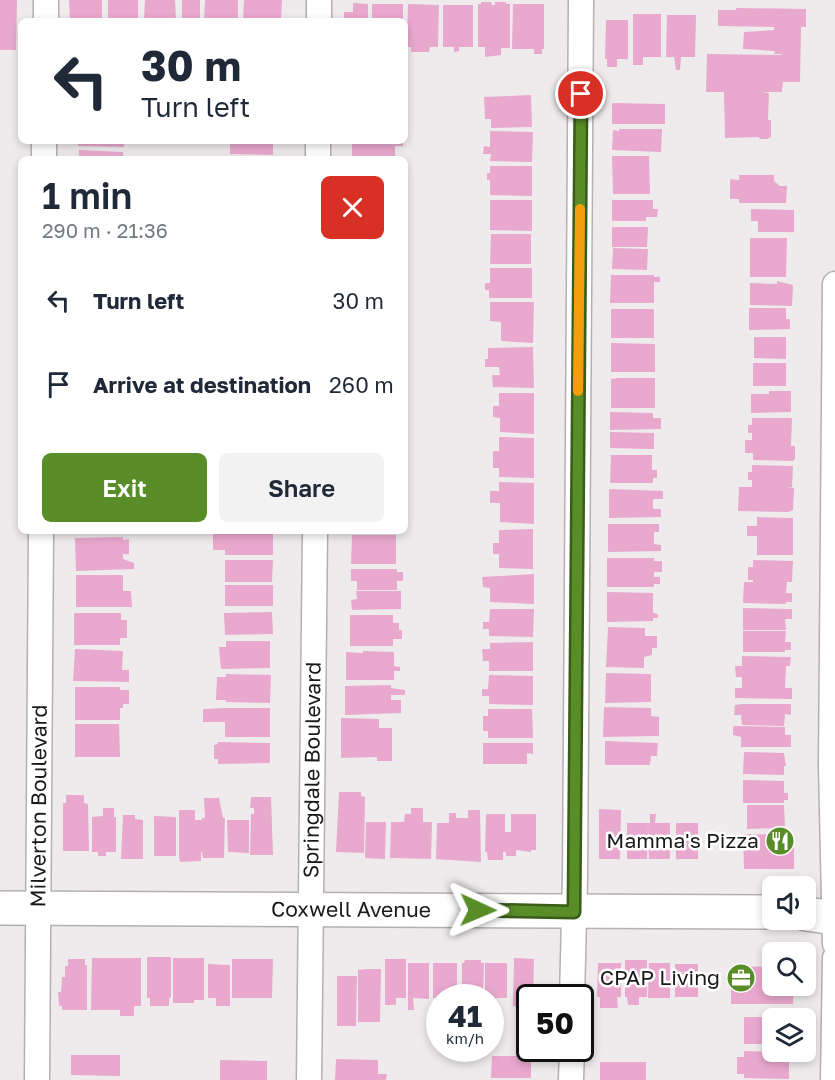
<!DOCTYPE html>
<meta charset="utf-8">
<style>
:root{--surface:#fff;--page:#f2f2f3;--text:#1f2937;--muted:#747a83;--accent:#588d27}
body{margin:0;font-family:"Golos Text",sans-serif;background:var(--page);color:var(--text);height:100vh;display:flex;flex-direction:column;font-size:22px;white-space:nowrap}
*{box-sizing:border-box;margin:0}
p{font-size:20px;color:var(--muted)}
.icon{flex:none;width:33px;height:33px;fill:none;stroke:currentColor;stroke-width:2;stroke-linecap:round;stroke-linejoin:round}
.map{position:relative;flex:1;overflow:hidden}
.drawer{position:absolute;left:18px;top:156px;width:390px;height:378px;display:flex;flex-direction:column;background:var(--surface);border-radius:9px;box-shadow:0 3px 9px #0003}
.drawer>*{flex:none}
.banner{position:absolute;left:18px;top:18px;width:390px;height:126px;border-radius:9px;box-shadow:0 3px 9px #0003;background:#fff;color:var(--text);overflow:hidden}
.buttons{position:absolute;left:762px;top:876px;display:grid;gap:12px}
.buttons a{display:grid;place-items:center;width:54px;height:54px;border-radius:9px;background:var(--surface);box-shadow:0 3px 9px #0003;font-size:30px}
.speed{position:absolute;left:426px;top:984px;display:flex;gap:12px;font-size:30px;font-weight:700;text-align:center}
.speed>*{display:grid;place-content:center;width:78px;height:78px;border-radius:50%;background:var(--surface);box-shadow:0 3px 9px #0003;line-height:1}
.speed small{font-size:15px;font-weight:400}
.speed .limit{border:3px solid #111;border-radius:9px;background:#fff;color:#111}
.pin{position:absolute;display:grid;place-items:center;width:51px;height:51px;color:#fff;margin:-26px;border:3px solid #fff;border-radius:50%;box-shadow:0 2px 6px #0007}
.me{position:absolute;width:66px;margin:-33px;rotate:91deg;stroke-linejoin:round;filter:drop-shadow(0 0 4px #0008)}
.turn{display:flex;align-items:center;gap:21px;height:126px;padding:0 24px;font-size:27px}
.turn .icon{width:78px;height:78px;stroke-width:2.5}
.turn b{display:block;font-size:42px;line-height:51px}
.round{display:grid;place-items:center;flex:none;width:63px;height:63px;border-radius:9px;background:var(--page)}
.overview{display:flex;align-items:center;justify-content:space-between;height:102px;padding:0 24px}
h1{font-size:36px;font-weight:600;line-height:45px}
.action{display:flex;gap:12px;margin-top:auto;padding:12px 24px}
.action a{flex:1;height:69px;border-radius:9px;background:var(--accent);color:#fff;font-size:24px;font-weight:600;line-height:69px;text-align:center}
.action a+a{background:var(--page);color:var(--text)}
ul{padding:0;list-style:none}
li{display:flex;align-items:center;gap:18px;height:84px;padding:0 24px}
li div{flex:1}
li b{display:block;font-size:22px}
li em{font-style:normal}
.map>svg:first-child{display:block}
.building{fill:#e9a8ce}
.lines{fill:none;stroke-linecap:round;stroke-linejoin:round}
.minor-casing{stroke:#b4b0b2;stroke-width:27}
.secondary-casing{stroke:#b4b0b2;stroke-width:36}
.minor{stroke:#fff;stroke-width:24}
.secondary{stroke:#fff;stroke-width:33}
.route-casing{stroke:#395c19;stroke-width:15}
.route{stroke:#588d27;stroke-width:10}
.slow{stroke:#f59e0b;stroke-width:10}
.labels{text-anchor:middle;stroke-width:5;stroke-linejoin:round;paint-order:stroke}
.street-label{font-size:21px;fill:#1a191a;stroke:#fff}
.poi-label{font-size:21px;fill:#1a191a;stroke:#fff;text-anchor:end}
</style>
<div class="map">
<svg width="835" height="1080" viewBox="0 0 835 1080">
<rect width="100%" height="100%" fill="#efebed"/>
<path class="building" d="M 0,0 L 17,0 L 16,50 L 0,50 Z
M 69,0 L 102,0 L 102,21 L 70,21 Z
M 108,0 L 138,0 L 138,21 L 108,21 Z
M 145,0 L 175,0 L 176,21 L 144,21 Z
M 182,0 L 200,0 L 200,21 L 182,21 Z
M 205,0 L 238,0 L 238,21 L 204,21 Z
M 244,0 L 282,0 L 281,21 L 243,21 Z
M 481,2 L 491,2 L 492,5 L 495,5 L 495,2 L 506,2 L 506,4 L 510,4 L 510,48 L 501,48 L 501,55 L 485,57 L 485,47 L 478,47 L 478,4 L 481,4 Z
M 353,3 L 368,4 L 368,21 L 344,21 L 344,12 L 353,12 Z
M 372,4 L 403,4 L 403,21 L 372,21 Z
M 408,4 L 439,5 L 438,47 L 430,47 L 429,52 L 411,52 L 411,47 L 407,47 Z
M 513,4 L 544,4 L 544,49 L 542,49 L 542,54 L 534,54 L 534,49 L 512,49 Z
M 443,5 L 473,5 L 473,47 L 459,47 L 459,51 L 454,52 L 454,47 L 443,47 Z
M 736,8 L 806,9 L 806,27 L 801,27 L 800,82 L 783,82 L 782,92 L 762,92 L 769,93 L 768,120 L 771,120 L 771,137 L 767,139 L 760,139 L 759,137 L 725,138 L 724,92 L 706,92 L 707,54 L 782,55 L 782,54 L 774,54 L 775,51 L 743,49 L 744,32 L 774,30 L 774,27 L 718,26 L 718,10 L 736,10 Z
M 633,14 L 661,14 L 661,57 L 643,57 L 643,65 L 633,65 Z
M 667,15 L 696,15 L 695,57 L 681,57 L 680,70 L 676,70 L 674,57 L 666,57 Z
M 606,20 L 628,20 L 628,59 L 617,59 L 617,67 L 607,67 L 607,59 L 605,59 Z
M 531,95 L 532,127 L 491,128 L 491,119 L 485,119 L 484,97 Z
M 612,103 L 665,104 L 665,124 L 612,124 Z
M 619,129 L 662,129 L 661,152 L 612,150 L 613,130 L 619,131 Z
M 490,131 L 533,132 L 532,162 L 490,161 L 491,154 L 483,154 L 484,146 L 490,147 Z
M 78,141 L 128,141 L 127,144 L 124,144 L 124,147 L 78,146 Z
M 230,141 L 273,141 L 273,155 L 230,154 Z
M 352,141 L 403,141 L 403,146 L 395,146 L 395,159 L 352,159 Z
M 79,150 L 123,152 L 123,159 L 79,159 Z
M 612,156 L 649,156 L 650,194 L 613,194 Z
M 490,166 L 532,166 L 532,196 L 490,195 L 490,180 L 487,180 L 487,173 L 490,173 Z
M 739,175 L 774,175 L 774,181 L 780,186 L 787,186 L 786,203 L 739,203 L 739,199 L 730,199 L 730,179 L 739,180 Z
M 490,200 L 532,200 L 532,231 L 490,230 Z
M 612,200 L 653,200 L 653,209 L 658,209 L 657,217 L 646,217 L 646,221 L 612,221 Z
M 751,209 L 794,210 L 794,232 L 758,232 L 758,221 L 751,221 Z
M 612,227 L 648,227 L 647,247 L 612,247 Z
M 491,234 L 531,234 L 531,264 L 490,264 Z
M 750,238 L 787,238 L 786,277 L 750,277 Z
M 613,248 L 648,249 L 647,270 L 612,269 Z
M 490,268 L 532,268 L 532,298 L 489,298 L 489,290 L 485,290 L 485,283 L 490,283 Z
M 611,275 L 654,275 L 654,277 L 660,277 L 660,282 L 654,282 L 654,303 L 610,303 Z
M 777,281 L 793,285 L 792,306 L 750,305 L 750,283 L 777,284 Z
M 490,302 L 534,302 L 533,343 L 501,341 L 501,322 L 490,321 Z
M 749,308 L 786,308 L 786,319 L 790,319 L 790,329 L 749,330 Z
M 611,309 L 654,309 L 654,338 L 611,338 Z
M 754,337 L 786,337 L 786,359 L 754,358 Z
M 611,343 L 655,344 L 655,372 L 611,372 Z
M 533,347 L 534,388 L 493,387 L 492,375 L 500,375 L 499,367 L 485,367 L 485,359 L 488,359 L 488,348 Z
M 753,363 L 786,363 L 786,386 L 753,386 Z
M 619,378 L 655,378 L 655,408 L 611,408 L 611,379 Z
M 769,391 L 791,391 L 791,412 L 751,413 L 751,394 L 769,394 Z
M 499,393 L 534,393 L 534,434 L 500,432 L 500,418 L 493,417 L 493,406 L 499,406 Z
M 610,412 L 653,413 L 653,418 L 661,418 L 661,429 L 610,430 Z
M 752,418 L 792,418 L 791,446 L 795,446 L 795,459 L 793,461 L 753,460 L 753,453 L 745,453 L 745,440 L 752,440 L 752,433 L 748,433 L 748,425 L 752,425 Z
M 610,432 L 654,433 L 654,449 L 610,448 Z
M 499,437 L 534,438 L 534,478 L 499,477 L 499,468 L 493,468 L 493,451 L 499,451 Z
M 611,455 L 652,455 L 652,470 L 657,470 L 657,478 L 653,478 L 653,483 L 610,483 Z
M 752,465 L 793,466 L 792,487 L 787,487 L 794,488 L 793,510 L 788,512 L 738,511 L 739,487 L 752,487 L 752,480 L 748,480 L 748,472 L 752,472 Z
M 499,482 L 534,483 L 534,524 L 500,522 L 500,503 L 490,503 L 490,491 L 499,491 Z
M 609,489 L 663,491 L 663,499 L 653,499 L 653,509 L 661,509 L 661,517 L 609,518 Z
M 757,517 L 793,518 L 793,555 L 757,555 L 757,536 L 747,536 L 747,526 L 757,526 Z
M 608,524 L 659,524 L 659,532 L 654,532 L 654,544 L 661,545 L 661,551 L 608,552 Z
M 533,529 L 533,569 L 499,568 L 499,554 L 493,554 L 493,543 L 499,543 L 499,530 Z
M 213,532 L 273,532 L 273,555 L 225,555 L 225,550 L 213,550 Z
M 352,535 L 396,535 L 396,564 L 351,564 Z
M 123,537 L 123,540 L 129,539 L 129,554 L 123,554 L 123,559 L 134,563 L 134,569 L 76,571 L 75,538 Z
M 607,558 L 654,558 L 654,561 L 662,561 L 662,572 L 654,572 L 654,577 L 660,577 L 660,584 L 654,584 L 654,587 L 607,587 Z
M 225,560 L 273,560 L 272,582 L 225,582 Z
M 753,560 L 793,561 L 792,582 L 787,582 L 786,593 L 792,593 L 792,602 L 786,602 L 786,604 L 743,603 L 744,582 L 753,582 L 753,580 L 748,580 L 748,567 L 753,567 Z
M 351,569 L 397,569 L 397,572 L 403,572 L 403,581 L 397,581 L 397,590 L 357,590 L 357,581 L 351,581 Z
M 534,574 L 534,604 L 490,602 L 490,588 L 483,587 L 482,577 Z
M 76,575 L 123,575 L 123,591 L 131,591 L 132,607 L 76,607 Z
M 225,585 L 273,585 L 273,606 L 225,606 Z
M 356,591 L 401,591 L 401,609 L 352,610 L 351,600 L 357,599 Z
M 607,592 L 653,593 L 653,613 L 658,614 L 658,618 L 653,618 L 653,621 L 607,622 Z
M 743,608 L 792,609 L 792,619 L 785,619 L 786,630 L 743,630 Z
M 490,609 L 534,609 L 533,637 L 489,636 L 489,629 L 483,629 L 483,622 L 489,622 Z
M 272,612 L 273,634 L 225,635 L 224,613 Z
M 74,613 L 121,613 L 121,620 L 127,620 L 127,638 L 120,638 L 120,645 L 74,645 Z
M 350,615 L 393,615 L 393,623 L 399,623 L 399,630 L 402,630 L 402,639 L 393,639 L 393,646 L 350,646 Z
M 608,627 L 645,628 L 645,636 L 657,636 L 657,648 L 652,648 L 652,655 L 644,657 L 644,668 L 606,667 Z
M 743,631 L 786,631 L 785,642 L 791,642 L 791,650 L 785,650 L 785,652 L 743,652 Z
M 226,641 L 270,641 L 270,668 L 221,669 L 219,647 L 226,647 Z
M 533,642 L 533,671 L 489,671 L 489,661 L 483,661 L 482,649 L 490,649 L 490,643 Z
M 75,649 L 123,651 L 122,670 L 129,670 L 129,682 L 73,681 Z
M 363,651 L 394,652 L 394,666 L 400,667 L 400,671 L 394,671 L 394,680 L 346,680 L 346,652 L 363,653 Z
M 742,656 L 791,657 L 790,666 L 786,666 L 785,688 L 792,688 L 792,699 L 735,698 L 735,688 L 742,688 L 742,677 L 736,677 L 735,666 L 742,666 Z
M 606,673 L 651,674 L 651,702 L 605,703 Z
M 226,674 L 271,675 L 270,703 L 226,702 L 226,700 L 216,700 L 217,677 L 226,677 Z
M 489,675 L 533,676 L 533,705 L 489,704 L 489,696 L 482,696 L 482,689 L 488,689 Z
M 391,685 L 391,688 L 405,690 L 405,695 L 391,695 L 391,700 L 401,700 L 401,713 L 345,715 L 345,686 Z
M 75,687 L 120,687 L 120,690 L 129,690 L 129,704 L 123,704 L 123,708 L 120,708 L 120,720 L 75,720 Z
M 742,704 L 791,704 L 791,715 L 785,714 L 784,726 L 742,725 L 741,715 L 734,715 L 735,705 Z
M 604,707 L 651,708 L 651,716 L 659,717 L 659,736 L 603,737 Z
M 225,708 L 270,708 L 270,737 L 225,737 L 225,722 L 203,722 L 203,709 Z
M 488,709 L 532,709 L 533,738 L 488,738 L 488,731 L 483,731 L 483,716 L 488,716 Z
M 341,718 L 379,719 L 379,728 L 392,728 L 392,761 L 377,761 L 377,757 L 341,758 Z
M 75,724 L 119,724 L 120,757 L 75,757 Z
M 734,726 L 785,727 L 785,735 L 791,735 L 791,747 L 741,747 L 741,737 L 733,735 L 733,727 Z
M 605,741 L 658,743 L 657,756 L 651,756 L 650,765 L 605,765 Z
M 218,742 L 270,743 L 270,763 L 218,764 L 218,759 L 214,759 L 214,745 L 218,744 Z
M 483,743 L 533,743 L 533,754 L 527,753 L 527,764 L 483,764 Z
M 744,752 L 784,753 L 786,766 L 784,766 L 784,775 L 743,774 Z
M 743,780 L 784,781 L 784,793 L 788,793 L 788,800 L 784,800 L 784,803 L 743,803 Z
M 339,792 L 361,792 L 361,796 L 365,797 L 364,853 L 336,852 Z
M 66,795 L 84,795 L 84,803 L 88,804 L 89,851 L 63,851 L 63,803 L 66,803 Z
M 251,797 L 271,797 L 273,855 L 250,855 L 251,814 L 254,814 L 254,808 L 250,808 Z
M 204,798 L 219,798 L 223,818 L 225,818 L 224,858 L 203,858 L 202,852 L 201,852 L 201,861 L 180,862 L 179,857 L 179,810 L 195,810 L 195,820 L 202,820 L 202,818 L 205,818 Z
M 747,805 L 784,805 L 785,828 L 747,829 Z
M 103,808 L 114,808 L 114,817 L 116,817 L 116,852 L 106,852 L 106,856 L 98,856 L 98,852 L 92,852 L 92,817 L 103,816 Z
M 411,808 L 423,808 L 423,822 L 432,822 L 431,859 L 390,858 L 391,822 L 404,822 L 405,814 L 411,814 Z
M 599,809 L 621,810 L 620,859 L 599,859 Z
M 468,810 L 480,810 L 481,862 L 436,859 L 437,823 L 449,823 L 449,813 L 456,813 L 456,818 L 468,818 Z
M 486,814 L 505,814 L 505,832 L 511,832 L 511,814 L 536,814 L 536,850 L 531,850 L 531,852 L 516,850 L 516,856 L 506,856 L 506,852 L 503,852 L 503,860 L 488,860 L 487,852 L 485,852 Z
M 650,814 L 656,814 L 655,823 L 670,823 L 670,859 L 649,859 L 648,825 L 647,859 L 627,859 L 627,823 L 650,823 Z
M 123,815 L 135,815 L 135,819 L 143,820 L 143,859 L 121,859 Z
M 154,816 L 176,817 L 176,856 L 154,856 Z
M 227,820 L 249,820 L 249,853 L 228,852 Z
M 366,822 L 386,822 L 385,859 L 365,858 Z
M 676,823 L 698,823 L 698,859 L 676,859 Z
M 743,834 L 794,835 L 794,869 L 744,869 Z
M 147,957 L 171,957 L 171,997 L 169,998 L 169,1006 L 150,1006 L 150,998 L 147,998 Z
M 92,958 L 141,958 L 141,1006 L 134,1006 L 134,1016 L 120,1016 L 120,1010 L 91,1010 Z
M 173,958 L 204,958 L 204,1000 L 194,1000 L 194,1003 L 173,1003 Z
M 514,958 L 534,959 L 533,998 L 520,999 L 520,1007 L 513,1006 Z
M 68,959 L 85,959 L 85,965 L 87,965 L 87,1010 L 62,1010 L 62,1006 L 59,1006 L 58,992 L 61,992 L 62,977 L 65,977 L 65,966 L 68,966 Z
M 232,959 L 273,959 L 272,998 L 232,998 Z
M 385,959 L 406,959 L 406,998 L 396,998 L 396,1005 L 385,1005 Z
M 465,960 L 481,960 L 481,963 L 484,963 L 483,998 L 462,998 L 462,963 L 464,963 Z
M 625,960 L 647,960 L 647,997 L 639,997 L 639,1005 L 628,1005 L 627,997 L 625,997 Z
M 408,963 L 429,963 L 429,999 L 413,998 L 414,1010 L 408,1010 Z
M 433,963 L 457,963 L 457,998 L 440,998 L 440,1006 L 436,1006 L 436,998 L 433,998 Z
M 485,963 L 507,963 L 507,998 L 485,998 Z
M 598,963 L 621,963 L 621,997 L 617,997 L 618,1008 L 600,1008 L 600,997 L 597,997 Z
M 649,963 L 670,963 L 670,998 L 648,998 Z
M 208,964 L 230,965 L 230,1006 L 216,1006 L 216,998 L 208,998 Z
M 675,964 L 698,964 L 698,997 L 675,997 Z
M 731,966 L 772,967 L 772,986 L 794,986 L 793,1004 L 731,1004 Z
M 368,969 L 381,969 L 380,1022 L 358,1022 L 358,970 Z
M 337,976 L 357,976 L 356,1026 L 337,1026 Z
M 744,1017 L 772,1017 L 772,1044 L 744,1044 Z
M 744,1051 L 789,1052 L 789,1079 L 744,1078 L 744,1074 L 737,1074 L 737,1057 L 744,1057 Z
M 71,1055 L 120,1055 L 120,1076 L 71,1075 Z
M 492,1056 L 531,1056 L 531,1078 L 491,1078 Z
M 336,1059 L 378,1060 L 378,1074 L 387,1074 L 386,1080 L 335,1080 Z
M 220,1060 L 267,1061 L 267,1080 L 220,1080 Z
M 600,1062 L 646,1062 L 646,1080 L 600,1080 Z"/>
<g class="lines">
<g class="minor-casing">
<g id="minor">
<path d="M 46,21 L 46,0"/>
<path d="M 319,21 L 319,0"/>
<path d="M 44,159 L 44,141"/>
<path d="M 318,159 L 318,141"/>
<path d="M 835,284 L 831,766 L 835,944"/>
<path d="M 572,998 L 575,878 L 581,0"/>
<path id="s1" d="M 37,1080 L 41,531"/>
<path id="s2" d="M 309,1080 L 315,531"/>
<path d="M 571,1080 L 572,1048"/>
<path d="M 833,1080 L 835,958"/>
</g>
</g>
<g class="secondary-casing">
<g id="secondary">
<path id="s3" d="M 0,908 L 772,912"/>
<path d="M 806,914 L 835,918"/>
</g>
</g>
<use href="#minor" class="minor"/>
<use href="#secondary" class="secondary"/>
</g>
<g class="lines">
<g class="route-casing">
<path id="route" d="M 478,910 L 574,912 L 581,94"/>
</g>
<use href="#route" class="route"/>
<path class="slow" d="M 578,391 L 580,209"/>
</g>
<defs>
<g id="restaurant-disc" transform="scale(1.5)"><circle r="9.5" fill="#588d27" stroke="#fff"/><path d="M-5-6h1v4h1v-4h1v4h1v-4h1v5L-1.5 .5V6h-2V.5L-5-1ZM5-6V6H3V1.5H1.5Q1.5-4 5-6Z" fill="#fff"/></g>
<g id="office-disc" transform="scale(1.5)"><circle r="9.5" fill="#588d27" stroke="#fff"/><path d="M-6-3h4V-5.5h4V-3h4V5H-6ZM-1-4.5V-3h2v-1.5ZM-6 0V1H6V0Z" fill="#fff"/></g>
</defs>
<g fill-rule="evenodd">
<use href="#restaurant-disc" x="780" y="841"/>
<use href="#office-disc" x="741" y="978"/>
</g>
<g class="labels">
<g class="street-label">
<text dy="7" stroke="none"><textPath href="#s2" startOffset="310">Springdale Boulevard</textPath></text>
<text dy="7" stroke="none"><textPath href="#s1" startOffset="274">Milverton Boulevard</textPath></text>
<text dy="7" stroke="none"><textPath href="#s3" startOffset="351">Coxwell Avenue</textPath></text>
</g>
<g class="poi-label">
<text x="759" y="848">Mamma's Pizza</text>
<text x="720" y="985">CPAP Living</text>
</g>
</g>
</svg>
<div class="buttons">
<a><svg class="icon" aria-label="sound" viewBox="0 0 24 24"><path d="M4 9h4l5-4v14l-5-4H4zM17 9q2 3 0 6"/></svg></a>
<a><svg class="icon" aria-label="search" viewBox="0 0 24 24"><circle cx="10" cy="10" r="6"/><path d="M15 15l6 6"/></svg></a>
<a><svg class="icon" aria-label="layers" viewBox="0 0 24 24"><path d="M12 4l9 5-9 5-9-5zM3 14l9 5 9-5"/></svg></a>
</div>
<div class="speed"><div>41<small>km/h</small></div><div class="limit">50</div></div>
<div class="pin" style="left:581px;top:94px;background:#d93025"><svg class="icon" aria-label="arrive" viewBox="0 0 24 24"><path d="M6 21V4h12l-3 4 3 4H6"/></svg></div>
<svg class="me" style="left:478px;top:910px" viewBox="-20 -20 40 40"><path d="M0-17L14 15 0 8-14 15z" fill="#588d27" stroke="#fff" stroke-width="4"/></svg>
<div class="banner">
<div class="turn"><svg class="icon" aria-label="left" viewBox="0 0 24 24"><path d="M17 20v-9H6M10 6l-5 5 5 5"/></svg><div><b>30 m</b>Turn left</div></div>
</div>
<section class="drawer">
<div class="overview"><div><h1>1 min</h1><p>290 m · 21:36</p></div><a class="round" style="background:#d93025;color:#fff"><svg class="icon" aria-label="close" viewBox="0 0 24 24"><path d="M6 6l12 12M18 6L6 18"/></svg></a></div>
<ul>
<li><svg class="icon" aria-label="left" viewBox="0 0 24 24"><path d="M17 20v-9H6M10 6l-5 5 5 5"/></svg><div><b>Turn left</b></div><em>30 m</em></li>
<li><svg class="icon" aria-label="arrive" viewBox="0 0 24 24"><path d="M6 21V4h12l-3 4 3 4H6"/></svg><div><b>Arrive at destination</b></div><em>260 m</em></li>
</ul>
<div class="action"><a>Exit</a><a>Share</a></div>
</section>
</div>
